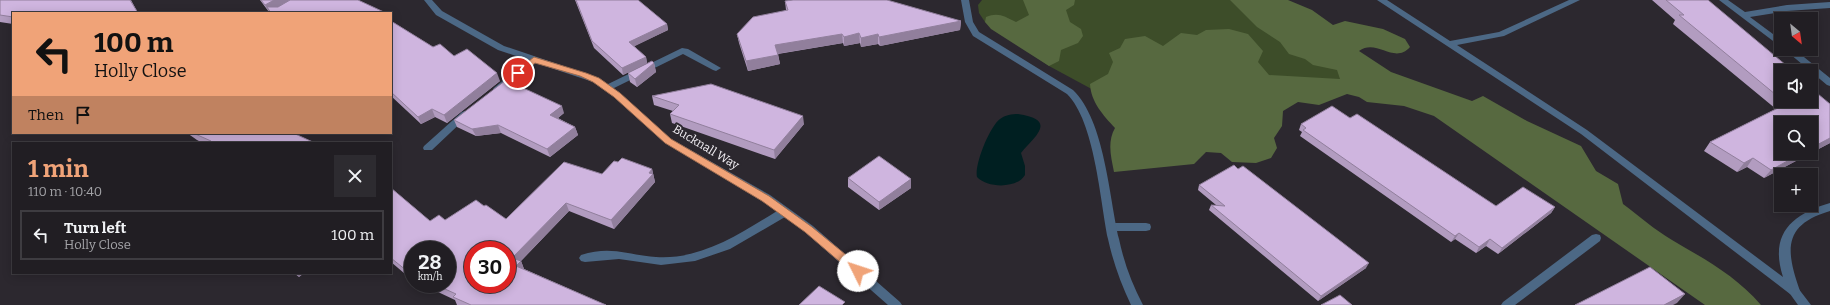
<!DOCTYPE html>
<meta charset="utf-8">
<style>
:root{--surface:#211e23;--page:#2d2b30;--text:#f1f3f6;--muted:#a2a2a6;--line:#3e3c41;--accent:#f0a378}
body{margin:0;font-family:Bitter,serif;background:var(--page);color:var(--text);height:100vh;display:flex;flex-direction:column;font-size:15px;white-space:nowrap}
*{box-sizing:border-box;margin:0}
p{font-size:13px;color:var(--muted)}
.icon{flex:none;width:22px;height:22px;fill:none;stroke:currentColor;stroke-width:2;stroke-linecap:round;stroke-linejoin:round}
.map{position:relative;flex:1;overflow:hidden}
.details{position:absolute;left:12px;top:142px;width:380px;height:132px;display:flex;flex-direction:column;background:var(--surface);border-radius:0px;box-shadow:0 2px 10px #0003,0 0 0 1px var(--line)}
.details>*{flex:none}
.top-card{position:absolute;left:12px;top:12px;width:380px;height:122px;border-radius:0px;box-shadow:0 2px 10px #0003,0 0 0 1px var(--line);background:#f0a378;color:#111;overflow:hidden}
.needle{width:26px;rotate:151deg}
.buttons{position:absolute;left:1774px;top:12px;display:grid;gap:8px}
.buttons a{display:grid;place-items:center;width:44px;height:44px;border-radius:0px;background:var(--surface);box-shadow:0 2px 10px #0003,0 0 0 1px var(--line);font-size:20px}
.speed{position:absolute;left:404px;top:241px;display:flex;gap:8px;font-size:20px;font-weight:700;text-align:center}
.speed>*{display:grid;place-content:center;width:52px;height:52px;border-radius:50%;background:var(--surface);box-shadow:0 2px 10px #0003,0 0 0 1px var(--line);line-height:1}
.speed small{font-size:10px;font-weight:400}
.speed .limit{border:6px solid #d22;background:#fff;color:#111}
.pin{position:absolute;display:grid;place-items:center;width:34px;height:34px;color:#fff;margin:-17px;border:2px solid #fff;border-radius:50%;box-shadow:0 1px 4px #0007}
.me{position:absolute;width:44px;margin:-22px;rotate:311deg;stroke-linejoin:round;filter:drop-shadow(0 0 3px #0008)}
.turn{display:flex;align-items:center;gap:14px;height:84px;padding:0 16px;font-size:18px}
.turn .icon{width:52px;height:52px;stroke-width:2.5}
.turn b{display:block;font-size:28px;line-height:34px}
.then{display:flex;align-items:center;height:38px;padding:0 16px;background:#0003;gap:8px;font-size:15px}
.round{display:grid;place-items:center;flex:none;width:42px;height:42px;border-radius:0px;background:var(--page)}
.head{display:flex;align-items:center;justify-content:space-between;height:68px;padding:0 16px}
h1{font-size:24px;font-weight:700;line-height:30px;color:var(--accent)}
ul{padding:0;list-style:none}
li{display:flex;align-items:center;gap:12px;height:50px;margin:0 8px 6px;padding:0 8px;border:2px solid var(--line);border-radius:0px}
li div{flex:1}
li b{display:block;font-size:15px}
li em{font-style:normal}
.map>svg:first-child{display:block}
.green{fill:#3d4d29}
.forest{fill:#576940}
.water{fill:#001f21}
.lines{fill:none;stroke-linecap:round;stroke-linejoin:round}
.service{fill:#4c6885;fill-rule:evenodd}
.minor{fill:#4c6885;fill-rule:evenodd}
.wall{fill:#b29cc0}
.shaded-wall{fill:#917f9c}
.building{fill:#cfb5df;stroke:#917f9c;fill-rule:evenodd}
.route{fill:#f0a378;stroke:#9c6a4e}
.labels{text-anchor:middle;stroke-width:4;stroke-linejoin:round;paint-order:stroke}
.street-label{font-size:12px;fill:#f1eef3;stroke:#2c282f}
</style>
<div class="map">
<svg width="1830" height="305" viewBox="0 0 1830 305">
<rect width="100%" height="100%" fill="#2c282f"/>
<path class="green" d="M 982,0 L 1246,0 L 1362,73 L 1350,89 L 1099,93 L 1049,66 L 985,22 L 979,13 L 978,5 Z"/>
<path class="forest" d="M 1023,0 L 1075,0 L 1074,5 L 1066,10 L 1070,22 L 1081,29 L 1083,36 L 1078,43 L 1061,50 L 1059,61 L 1049,66 L 991,29 L 985,22 L 986,17 C 998,12 1004,16 1016,22 L 1029,15 Z
M 1230,0 L 1288,0 L 1312,10 L 1333,25 L 1345,21 L 1383,29 L 1405,39 L 1410,47 C 1394,65 1377,38 1359,51 L 1391,72 L 1472,101 L 1483,96 L 1527,121 L 1581,146 L 1596,171 L 1618,184 L 1623,204 C 1639,216 1655,230 1672,240 C 1706,260 1735,275 1761,305 L 1705,305 L 1434,116 L 1404,106 L 1367,102 L 1359,97 L 1347,94 L 1319,105 L 1298,102 L 1283,111 L 1282,126 L 1274,138 L 1277,148 L 1271,158 L 1256,163 L 1232,162 L 1221,153 L 1206,152 L 1194,164 L 1114,172 C 1111,157 1107,142 1115,128 C 1103,115 1091,102 1090,84 L 1108,74 L 1113,62 L 1109,53 L 1120,48 L 1125,39 L 1145,36 L 1163,46 L 1181,33 L 1197,35 L 1206,30 L 1229,29 L 1248,34 L 1263,51 L 1258,62 L 1269,75 L 1340,79 L 1337,70 L 1313,65 L 1305,59 L 1289,54 L 1280,42 L 1257,27 Z"/>
<path class="water" d="M 1018,114 C 1059,120 1034,137 1021,153 L 1025,166 L 1025,175 C 1017,189 987,188 977,177 C 974,165 990,126 1000,119 C 1005,115 1012,114 1018,114 Z"/>
<g class="lines">
<path class="service" d="M 682,48 L 688,49 L 721,68 L 716,71 L 713,70 L 683,54 L 610,90 L 604,90 L 602,88 L 604,86 Z
M 1112,223 L 1146,223 L 1150,224 L 1151,227 L 1150,230 L 1146,231 L 1112,231 L 1108,230 L 1107,227 L 1108,224 Z
M 1794,286 L 1798,288 L 1811,305 L 1798,305 L 1788,291 L 1790,288 Z"/>
<path class="minor" d="M 424,0 L 432,0 L 442,11 L 504,46 L 599,78 L 620,93 L 671,139 L 770,195 L 813,226 L 900,302 L 902,305 L 888,305 L 805,232 L 785,217 L 730,249 L 695,261 L 661,265 L 619,259 L 585,262 L 581,261 L 579,258 L 581,255 C 611,245 628,255 656,257 C 701,260 740,234 777,211 L 762,201 L 665,143 L 614,97 L 593,82 L 536,63 L 501,91 L 495,91 L 493,89 L 495,87 L 528,60 L 498,50 L 436,15 Z
M 961,0 L 969,0 L 973,22 L 979,32 L 1073,90 C 1105,121 1109,197 1119,239 C 1124,263 1132,284 1143,305 L 1131,305 C 1121,284 1113,262 1108,239 C 1100,200 1095,122 1067,94 L 973,36 L 965,22 Z
M 1377,0 L 1387,0 L 1450,41 L 1499,32 L 1569,0 L 1580,0 L 1504,36 L 1457,45 L 1587,130 L 1783,277 C 1769,234 1792,214 1830,203 L 1830,211 C 1782,225 1786,251 1800,291 L 1798,294 L 1794,296 L 1790,294 L 1581,134 Z
M 1719,0 L 1728,0 L 1745,12 L 1787,5 L 1830,2 L 1830,8 L 1787,11 L 1750,17 L 1781,40 L 1781,47 Z
M 1784,49 L 1794,49 L 1830,78 L 1830,86 L 1827,85 Z
M 465,111 L 468,112 L 470,114 L 468,116 L 432,150 L 424,150 L 423,148 L 424,146 L 462,112 Z
M 1596,234 L 1600,235 L 1601,238 L 1600,241 L 1515,305 L 1501,305 L 1503,302 L 1592,235 Z"/>
</g>
<path class="wall" d="M 0,0 L 131,0 L 138,13 L 13,13 L 13,24 L 0,22 Z
M 260,0 L 290,0 L 271,13 L 269,12 Z
M 575,0 L 638,0 L 667,24 L 668,30 L 634,46 L 646,57 L 647,63 L 623,75 L 594,48 Z
M 1652,0 L 1708,0 L 1781,71 L 1781,101 L 1811,101 L 1811,86 L 1815,89 L 1813,90 L 1830,143 L 1811,153 L 1811,123 L 1781,153 L 1811,153 L 1764,178 L 1747,167 L 1737,172 L 1704,151 L 1710,142 L 1776,109 L 1673,24 L 1675,20 Z
M 785,1 L 961,21 L 960,30 L 880,46 L 878,44 L 861,47 L 860,43 L 844,46 L 843,43 L 778,54 L 780,64 L 748,71 L 739,43 L 737,34 L 786,10 Z
M 391,21 L 433,47 L 454,56 L 500,81 L 447,123 L 435,117 L 421,124 L 391,96 Z
M 654,63 L 656,72 L 637,87 L 630,82 L 628,73 Z
M 652,96 L 804,124 L 775,159 L 672,123 L 670,114 L 673,111 L 654,105 Z
M 564,113 L 558,118 L 575,127 L 578,135 L 550,157 L 501,133 L 476,136 L 457,127 L 454,120 Z
M 1350,118 L 1496,206 L 1555,207 L 1551,213 L 1498,254 L 1486,246 L 1476,253 L 1455,239 L 1451,242 L 1300,136 L 1302,132 L 1299,130 L 1301,124 Z
M 187,133 L 293,133 L 315,143 L 203,143 L 197,140 Z
M 618,162 L 652,169 L 655,182 L 614,229 L 569,211 L 521,261 L 524,269 L 606,305 L 457,305 L 455,300 L 421,284 L 447,284 L 413,250 L 413,280 L 411,279 L 391,262 L 391,188 L 430,221 L 445,220 L 484,206 L 506,219 L 602,174 Z
M 848,178 L 911,188 L 879,210 L 848,187 Z
M 1199,185 L 1366,268 L 1318,301 L 1209,210 L 1211,205 L 1216,205 L 1198,190 Z
M 294,273 L 304,273 L 299,277 Z"/>
<path class="shaded-wall" d="M 274,0 L 290,0 L 270,12 L 267,7 L 269,12 L 265,5 Z
M 961,21 L 960,30 L 880,46 L 879,37 Z
M 667,24 L 668,30 L 631,48 L 629,42 Z
M 859,33 L 860,43 L 844,46 L 844,37 Z
M 842,34 L 843,43 L 776,54 L 775,45 Z
M 878,34 L 878,44 L 861,47 L 861,38 Z
M 778,55 L 780,64 L 748,71 L 746,61 Z
M 646,57 L 647,63 L 623,75 L 622,68 Z
M 654,63 L 656,72 L 637,87 L 635,79 Z
M 497,73 L 500,81 L 447,123 L 444,115 Z
M 562,106 L 564,113 L 553,122 L 550,115 Z
M 432,109 L 435,117 L 421,124 L 418,117 Z
M 803,116 L 804,124 L 775,159 L 774,150 Z
M 498,125 L 501,133 L 476,136 L 472,129 Z
M 575,127 L 578,135 L 550,157 L 547,149 Z
M 1830,138 L 1830,143 L 1811,153 L 1811,148 Z
M 1802,153 L 1811,153 L 1764,178 L 1771,170 Z
M 1753,158 L 1747,167 L 1737,172 L 1744,163 Z
M 652,169 L 655,182 L 614,229 L 611,220 Z
M 911,179 L 911,188 L 879,210 L 879,202 Z
M 566,203 L 569,211 L 516,266 L 512,258 Z
M 1555,207 L 1551,213 L 1498,254 L 1502,248 Z
M 1459,233 L 1455,239 L 1451,242 L 1455,236 Z
M 1490,239 L 1486,246 L 1476,253 L 1479,247 Z
M 521,261 L 524,269 L 516,266 Z
M 1369,263 L 1366,268 L 1318,301 L 1321,296 Z
M 296,273 L 304,273 L 299,277 Z
M 1685,294 L 1677,303 L 1673,305 L 1664,305 Z"/>
<path class="building" d="M 0,0 L 130,0 L 138,13 L 13,13 L 13,17 L 0,15 Z
M 261,0 L 274,0 L 265,5 Z
M 290,0 L 358,0 L 386,13 L 271,13 L 267,7 L 278,7 Z
M 576,0 L 638,0 L 667,24 L 629,42 L 646,57 L 622,68 L 592,41 Z
M 793,0 L 887,0 L 961,21 L 879,37 L 878,34 L 861,38 L 859,33 L 844,37 L 842,34 L 775,45 L 778,55 L 746,61 L 737,34 L 753,17 L 788,10 L 785,1 Z
M 1666,0 L 1708,0 L 1793,71 L 1781,71 L 1781,99 L 1679,15 L 1684,15 Z
M 391,21 L 433,47 L 440,44 L 454,56 L 467,49 L 497,73 L 444,115 L 432,109 L 418,117 L 391,92 Z
M 652,61 L 654,63 L 635,79 L 628,73 Z
M 506,80 L 562,106 L 550,115 L 575,127 L 547,149 L 498,125 L 472,129 L 454,120 Z
M 711,84 L 803,116 L 774,150 L 670,114 L 679,105 L 652,96 Z
M 1811,86 L 1815,89 L 1812,89 L 1830,104 L 1830,138 L 1811,148 L 1811,123 L 1781,123 L 1781,153 L 1802,153 L 1771,170 L 1753,158 L 1744,163 L 1710,142 L 1786,104 L 1783,101 L 1811,101 Z
M 1332,106 L 1350,118 L 1357,114 L 1496,206 L 1523,187 L 1555,207 L 1502,248 L 1490,239 L 1479,247 L 1459,233 L 1455,236 L 1303,130 L 1306,128 L 1301,124 Z
M 193,133 L 293,133 L 315,143 L 208,143 L 211,141 Z
M 879,156 L 911,179 L 879,202 L 848,178 Z
M 622,158 L 652,169 L 649,173 L 653,174 L 611,220 L 566,203 L 512,258 L 521,261 L 516,266 L 606,305 L 471,305 L 453,297 L 456,294 L 434,284 L 447,284 L 447,250 L 413,250 L 413,274 L 407,271 L 391,258 L 391,188 L 430,221 L 439,215 L 445,220 L 476,200 L 484,206 L 486,205 L 506,219 L 564,162 L 602,174 L 614,161 L 618,162 ZM 473,250 L 507,250 L 507,284 L 473,284 Z
M 1234,165 L 1238,169 L 1243,166 L 1369,263 L 1321,296 L 1211,205 L 1225,206 L 1199,185 Z
M 1650,267 L 1685,294 L 1664,305 L 1575,305 Z
M 819,286 L 845,302 L 842,305 L 799,305 Z
M 1340,295 L 1352,305 L 1321,305 Z"/>
<path class="route" d="M 534,57 L 586,73 L 599,78 L 620,93 L 671,139 L 769,196 L 812,227 L 862,268 L 863,271 L 862,274 L 854,274 L 805,232 L 762,201 L 665,143 L 614,97 L 593,82 L 580,76 L 535,63 L 521,75 L 516,75 L 516,71 Z"/>
<g class="labels">
<g class="street-label">
<text transform="translate(706 147) rotate(31)" y="4">Bucknall Way</text>
</g>
</g>
</svg>
<div class="buttons">
<a><svg class="needle" viewBox="-14 -14 28 28"><path d="M0-13l5 13h-10z" fill="#e53935"/><path d="M0 13l5-13h-10z" fill="#a2a2a6"/></svg></a>
<a><svg class="icon" aria-label="sound" viewBox="0 0 24 24"><path d="M4 9h4l5-4v14l-5-4H4zM17 9q2 3 0 6"/></svg></a>
<a><svg class="icon" aria-label="search" viewBox="0 0 24 24"><circle cx="10" cy="10" r="6"/><path d="M15 15l6 6"/></svg></a>
<a>+</a>
</div>
<div class="speed"><div>28<small>km/h</small></div><div class="limit">30</div></div>
<div class="pin" style="left:518px;top:73px;background:#d93025"><svg class="icon" aria-label="arrive" viewBox="0 0 24 24"><path d="M6 21V4h12l-3 4 3 4H6"/></svg></div>
<svg class="me" style="left:858px;top:271px" viewBox="-20 -20 40 40"><circle r="19" fill="#fff"/><path d="M0-13L10 11 0 6-10 11z" fill="#f0a378"/></svg>
<div class="top-card">
<div class="turn"><svg class="icon" aria-label="left" viewBox="0 0 24 24"><path d="M17 20v-9H6M10 6l-5 5 5 5"/></svg><div><b>100 m</b>Holly Close</div></div>
<div class="then">Then<svg class="icon" aria-label="arrive" viewBox="0 0 24 24"><path d="M6 21V4h12l-3 4 3 4H6"/></svg></div>
</div>
<section class="details">
<div class="head"><div><h1>1 min</h1><p>110 m · 10:40</p></div><a class="round"><svg class="icon" aria-label="close" viewBox="0 0 24 24"><path d="M6 6l12 12M18 6L6 18"/></svg></a></div>
<ul>
<li><svg class="icon" aria-label="left" viewBox="0 0 24 24"><path d="M17 20v-9H6M10 6l-5 5 5 5"/></svg><div><b>Turn left</b><p>Holly Close</p></div><em>100 m</em></li>
</ul>
</section>
</div>
